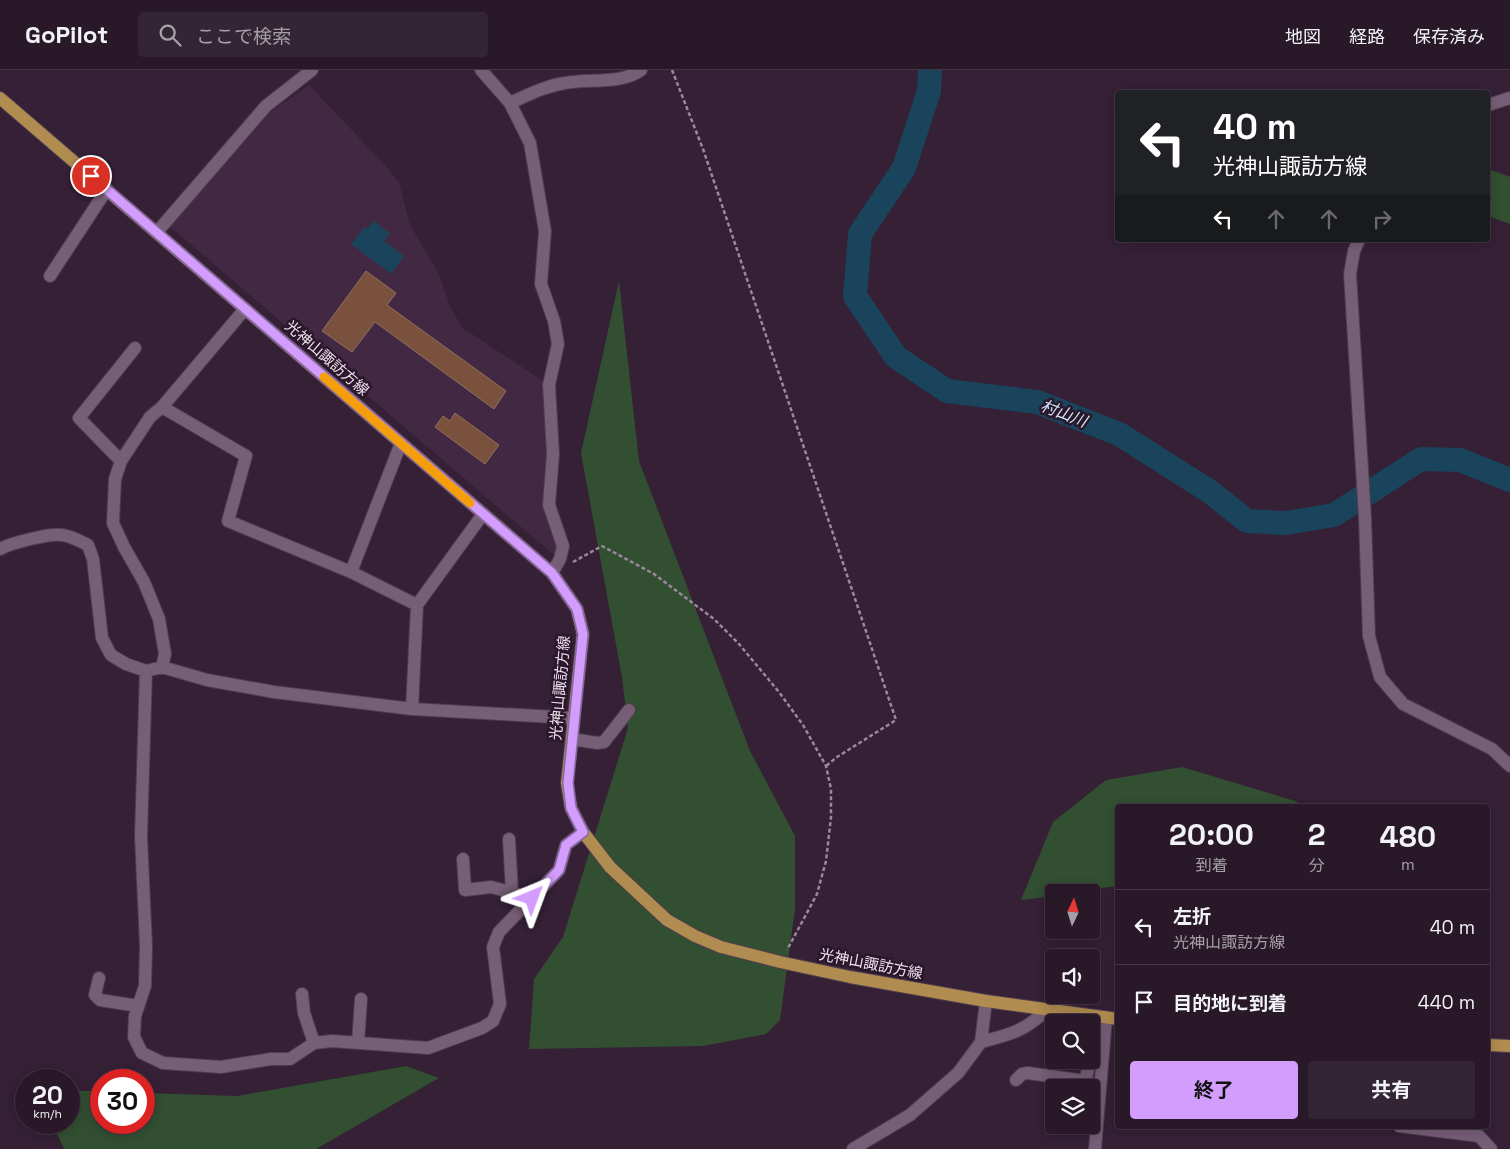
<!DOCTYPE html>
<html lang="ja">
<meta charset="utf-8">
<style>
:root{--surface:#281828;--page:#342534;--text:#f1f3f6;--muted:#a5a0a8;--line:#443745;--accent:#d29dfd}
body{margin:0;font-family:"Space Grotesk","Noto Sans JP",sans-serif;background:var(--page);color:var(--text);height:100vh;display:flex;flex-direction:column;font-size:19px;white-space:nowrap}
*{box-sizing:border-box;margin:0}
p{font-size:16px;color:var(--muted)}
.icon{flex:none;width:28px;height:28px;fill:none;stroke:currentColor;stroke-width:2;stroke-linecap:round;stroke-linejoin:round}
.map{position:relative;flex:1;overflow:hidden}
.panel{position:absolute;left:1115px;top:734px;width:375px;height:325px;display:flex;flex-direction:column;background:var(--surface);border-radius:5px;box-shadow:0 2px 12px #0003,0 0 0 1px var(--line)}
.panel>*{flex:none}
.top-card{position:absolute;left:1115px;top:20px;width:375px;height:152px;border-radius:5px;box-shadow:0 2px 12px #0003,0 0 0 1px var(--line);background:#202124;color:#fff;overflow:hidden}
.needle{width:32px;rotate:4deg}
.fabs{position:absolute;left:1045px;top:814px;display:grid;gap:10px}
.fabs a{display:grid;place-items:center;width:55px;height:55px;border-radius:5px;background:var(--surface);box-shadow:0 2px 12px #0003,0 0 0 1px var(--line);font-size:25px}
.speed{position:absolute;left:15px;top:999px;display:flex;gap:10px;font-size:25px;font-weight:700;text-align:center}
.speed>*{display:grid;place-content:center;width:65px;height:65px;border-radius:50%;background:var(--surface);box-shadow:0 2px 12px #0003,0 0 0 1px var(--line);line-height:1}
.speed small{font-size:12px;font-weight:400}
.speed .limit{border:8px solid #d22;background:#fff;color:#111}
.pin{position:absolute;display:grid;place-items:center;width:42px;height:42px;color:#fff;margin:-21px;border:2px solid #fff;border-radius:50%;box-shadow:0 1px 5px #0007}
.me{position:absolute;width:55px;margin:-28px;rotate:44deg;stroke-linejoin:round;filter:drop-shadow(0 0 4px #0008)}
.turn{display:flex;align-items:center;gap:18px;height:105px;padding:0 15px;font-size:22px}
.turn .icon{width:65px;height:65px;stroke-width:2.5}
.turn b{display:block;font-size:35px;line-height:42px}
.lanes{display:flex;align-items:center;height:48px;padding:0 15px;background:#0003;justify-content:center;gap:25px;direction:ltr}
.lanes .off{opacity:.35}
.eta{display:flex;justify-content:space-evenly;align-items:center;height:85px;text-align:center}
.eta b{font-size:30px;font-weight:700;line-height:35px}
.button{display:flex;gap:10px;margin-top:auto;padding:10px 15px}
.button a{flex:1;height:58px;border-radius:5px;background:var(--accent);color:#111;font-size:20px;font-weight:700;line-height:58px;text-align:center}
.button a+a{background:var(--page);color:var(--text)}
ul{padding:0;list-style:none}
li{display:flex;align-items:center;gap:15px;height:75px;padding:0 15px;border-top:1px solid var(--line)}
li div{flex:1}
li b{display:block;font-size:19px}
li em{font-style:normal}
header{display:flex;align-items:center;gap:30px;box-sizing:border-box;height:70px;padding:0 25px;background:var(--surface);border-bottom:1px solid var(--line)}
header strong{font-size:24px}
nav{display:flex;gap:28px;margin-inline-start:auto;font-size:18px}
.search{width:350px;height:45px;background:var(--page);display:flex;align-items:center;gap:12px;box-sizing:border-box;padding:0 18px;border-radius:5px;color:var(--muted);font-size:19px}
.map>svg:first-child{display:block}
.built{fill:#422842}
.green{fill:#324f32}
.water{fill:#1a435c}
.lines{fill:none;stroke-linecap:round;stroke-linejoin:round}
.river{stroke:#1a435c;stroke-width:24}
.building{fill:#79513d;stroke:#907060}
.minor-casing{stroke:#4e3d4f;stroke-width:14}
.major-casing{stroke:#4e3d4f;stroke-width:14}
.path{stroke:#9a899a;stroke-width:2.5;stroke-dasharray:4 2.5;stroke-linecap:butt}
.minor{stroke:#765e76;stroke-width:12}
.major{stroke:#b18c50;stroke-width:12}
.route-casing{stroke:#8866a4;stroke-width:12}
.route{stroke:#d29dfd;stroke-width:9}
.slow{stroke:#f59e0b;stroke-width:9}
.labels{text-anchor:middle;stroke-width:5;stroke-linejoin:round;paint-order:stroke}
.street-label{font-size:15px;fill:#eee0ed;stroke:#2b172b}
.water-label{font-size:16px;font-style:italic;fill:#cee8fa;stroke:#2b172b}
</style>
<header>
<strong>GoPilot</strong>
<div class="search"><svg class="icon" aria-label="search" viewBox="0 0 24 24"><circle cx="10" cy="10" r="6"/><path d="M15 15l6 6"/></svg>ここで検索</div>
<nav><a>地図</a><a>経路</a><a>保存済み</a></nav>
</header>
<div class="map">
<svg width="1510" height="1079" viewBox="0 0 1510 1079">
<rect width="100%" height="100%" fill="#352036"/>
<path class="built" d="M 309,15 L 385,95 L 399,112 L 410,155 L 439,204 L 451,239 L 463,258 L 546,313 L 558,470 L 558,482 L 554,485 L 168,155 L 265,46 Z"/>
<path class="green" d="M 1488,99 L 1510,107 L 1510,154 L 1488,146 Z
M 619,211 L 639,391 L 750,681 L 795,766 L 795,839 L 780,950 L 766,964 L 703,976 L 529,979 L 534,909 L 563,867 L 628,658 L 622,607 L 581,383 Z
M 1182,697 L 1295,731 L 1304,736 L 1118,736 L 1117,816 L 1074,822 L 1054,822 L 1054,826 L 1021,830 L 1053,752 L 1106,710 Z
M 406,996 L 439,1008 L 316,1079 L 64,1079 L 52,1053 L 69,1052 L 69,1021 L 101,1021 L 101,1052 L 144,1052 L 144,1023 L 237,1026 Z"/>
<path class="water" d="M 373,151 L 390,163 L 384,171 L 404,186 L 391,204 L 351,174 L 364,157 L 367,159 Z"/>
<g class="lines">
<path class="river" d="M 930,0 L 929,21 L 904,98 L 860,164 L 855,226 L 896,287 L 947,321 L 1037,332 L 1119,364 L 1209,421 L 1247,451 L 1286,453 L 1334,445 L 1421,389 L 1460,390 L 1510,410"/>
</g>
<path class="building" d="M 366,201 L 396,223 L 387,235 L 506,321 L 494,339 L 375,252 L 352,282 L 322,261 Z
M 455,343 L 499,375 L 485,394 L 435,357 L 443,346 L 450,351 Z"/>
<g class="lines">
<g class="minor-casing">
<path id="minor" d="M 481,0 L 510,33 L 530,73 L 545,161 L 541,214 L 554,251 L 558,274 L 549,315 L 553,384 L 549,435 L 563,476 L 560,489 L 552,503
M 510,33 C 528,25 545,16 565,13 C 589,8 620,15 641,0
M 1488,35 L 1510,28
M 157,162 L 266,36 L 312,0
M 1359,170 L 1354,181 L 1350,204 L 1365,448 L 1369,566 L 1380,607 L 1403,634 L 1492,679 L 1510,696
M 50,206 L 107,119
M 162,337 L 246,386 L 228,451 L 351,502
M 401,373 L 351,502 L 417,535 L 412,639
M 121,391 L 79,348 L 135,278
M 0,479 C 11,473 50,463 62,465 C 71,466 80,471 88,475 L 93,489 L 102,568 L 111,585 L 126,594 L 146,601 L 162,597 L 207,610 L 274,622 L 412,639 L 573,648
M 417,535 L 483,444
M 162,597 L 165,584 L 159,549 L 144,512 L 124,477 L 113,453 L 115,409 L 121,391 L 150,347 L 162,337 L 245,239
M 146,601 L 141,766 L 146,876 L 145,916 L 135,946 L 134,967 L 142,983 L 163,993 L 221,997 L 271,989 L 290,989 L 314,973 L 332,971 L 428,978 L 482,958 L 493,951 L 500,934 L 493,877 L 499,862 L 559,800 L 566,775 L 583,762
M 572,669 L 597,673 L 604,672 L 629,640
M 509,769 L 512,823
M 463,789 L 465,820 L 491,817 L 532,828
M 99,908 L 95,925 L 100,930 L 138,936
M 302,924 L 304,943 L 314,973
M 981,972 C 1012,964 1024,961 1047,940
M 358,973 L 361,929
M 1091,974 L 1095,946
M 1016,1010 L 1022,1004 L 1028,1003 L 1086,1011
M 1085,1017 L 1089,990
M 1399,1056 L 1479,1066 L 1491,1079
M 853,1079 L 910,1045 L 958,1003 L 981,972 L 986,931
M 1095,1079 L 1106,948"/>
</g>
<g class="major-casing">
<path id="major" d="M 0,28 L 552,503 L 577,539 L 583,564 L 567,713 L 571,738 L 583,762 L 610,797 L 667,850 L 695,866 L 721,877 L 780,892 L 850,907 L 986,931 L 1118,949
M 1488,975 L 1510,976"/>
</g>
<path class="path" d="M 672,0 L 703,79 L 896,650 L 837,687 L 826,696
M 573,492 L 602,476 L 654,504 L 714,549 L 739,574 L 779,622 L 803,655 L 826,696 L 831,719 L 831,747 L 826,791 L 817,824 L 787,880"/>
<use href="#minor" class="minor"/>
<use href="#major" class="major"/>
</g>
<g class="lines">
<g class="route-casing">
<path id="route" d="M 91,106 L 552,503 L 577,539 L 583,564 L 568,713 L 571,738 L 583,762 L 566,775 L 559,800 L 532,828"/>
</g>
<use href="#route" class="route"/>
<path class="slow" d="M 324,307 L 470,433"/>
</g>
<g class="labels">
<g class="street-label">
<text transform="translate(327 288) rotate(41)" y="5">光神山諏訪方線</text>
<text transform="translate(560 618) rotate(-85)" y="5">光神山諏訪方線</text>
<text transform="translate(871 894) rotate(11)" y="5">光神山諏訪方線</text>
</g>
<g class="water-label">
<text transform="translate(1064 343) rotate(21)" y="6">村山川</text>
</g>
</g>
</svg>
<div class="fabs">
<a><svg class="needle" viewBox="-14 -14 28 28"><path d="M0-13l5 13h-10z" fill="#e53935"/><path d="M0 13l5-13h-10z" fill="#a5a0a8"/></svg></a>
<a><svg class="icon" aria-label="sound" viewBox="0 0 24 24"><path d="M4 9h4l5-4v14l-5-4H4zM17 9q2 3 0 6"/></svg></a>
<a><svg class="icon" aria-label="search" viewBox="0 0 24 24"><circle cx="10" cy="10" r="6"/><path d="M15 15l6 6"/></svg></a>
<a><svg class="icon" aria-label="layers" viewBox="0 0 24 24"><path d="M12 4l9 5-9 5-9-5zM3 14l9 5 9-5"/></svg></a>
</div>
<div class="speed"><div>20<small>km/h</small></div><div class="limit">30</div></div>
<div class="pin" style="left:91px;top:106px;background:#d93025"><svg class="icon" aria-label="arrive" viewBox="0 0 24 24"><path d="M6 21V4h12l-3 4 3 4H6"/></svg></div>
<svg class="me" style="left:532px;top:828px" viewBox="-20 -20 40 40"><path d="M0-17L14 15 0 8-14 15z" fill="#d29dfd" stroke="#fff" stroke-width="4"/></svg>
<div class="top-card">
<div class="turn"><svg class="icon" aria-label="left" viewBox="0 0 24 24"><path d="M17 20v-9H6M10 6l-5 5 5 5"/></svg><div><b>40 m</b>光神山諏訪方線</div></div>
<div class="lanes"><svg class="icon" aria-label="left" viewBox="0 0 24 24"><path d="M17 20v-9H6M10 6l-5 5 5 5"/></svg><svg class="icon off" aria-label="ahead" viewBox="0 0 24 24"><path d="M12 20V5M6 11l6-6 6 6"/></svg><svg class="icon off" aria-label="ahead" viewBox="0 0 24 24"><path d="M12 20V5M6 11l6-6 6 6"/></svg><svg class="icon off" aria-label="right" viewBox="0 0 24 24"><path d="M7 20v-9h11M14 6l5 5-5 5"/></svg></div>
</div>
<section class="panel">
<div class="eta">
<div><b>20:00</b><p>到着</p></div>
<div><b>2</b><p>分</p></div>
<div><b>480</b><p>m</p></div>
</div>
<ul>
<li><svg class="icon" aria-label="left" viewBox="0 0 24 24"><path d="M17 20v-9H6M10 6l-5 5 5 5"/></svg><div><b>左折</b><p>光神山諏訪方線</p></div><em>40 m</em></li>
<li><svg class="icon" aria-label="arrive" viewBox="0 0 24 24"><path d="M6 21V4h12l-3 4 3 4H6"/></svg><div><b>目的地に到着</b></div><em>440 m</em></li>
</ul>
<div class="button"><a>終了</a><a>共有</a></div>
</section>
</div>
